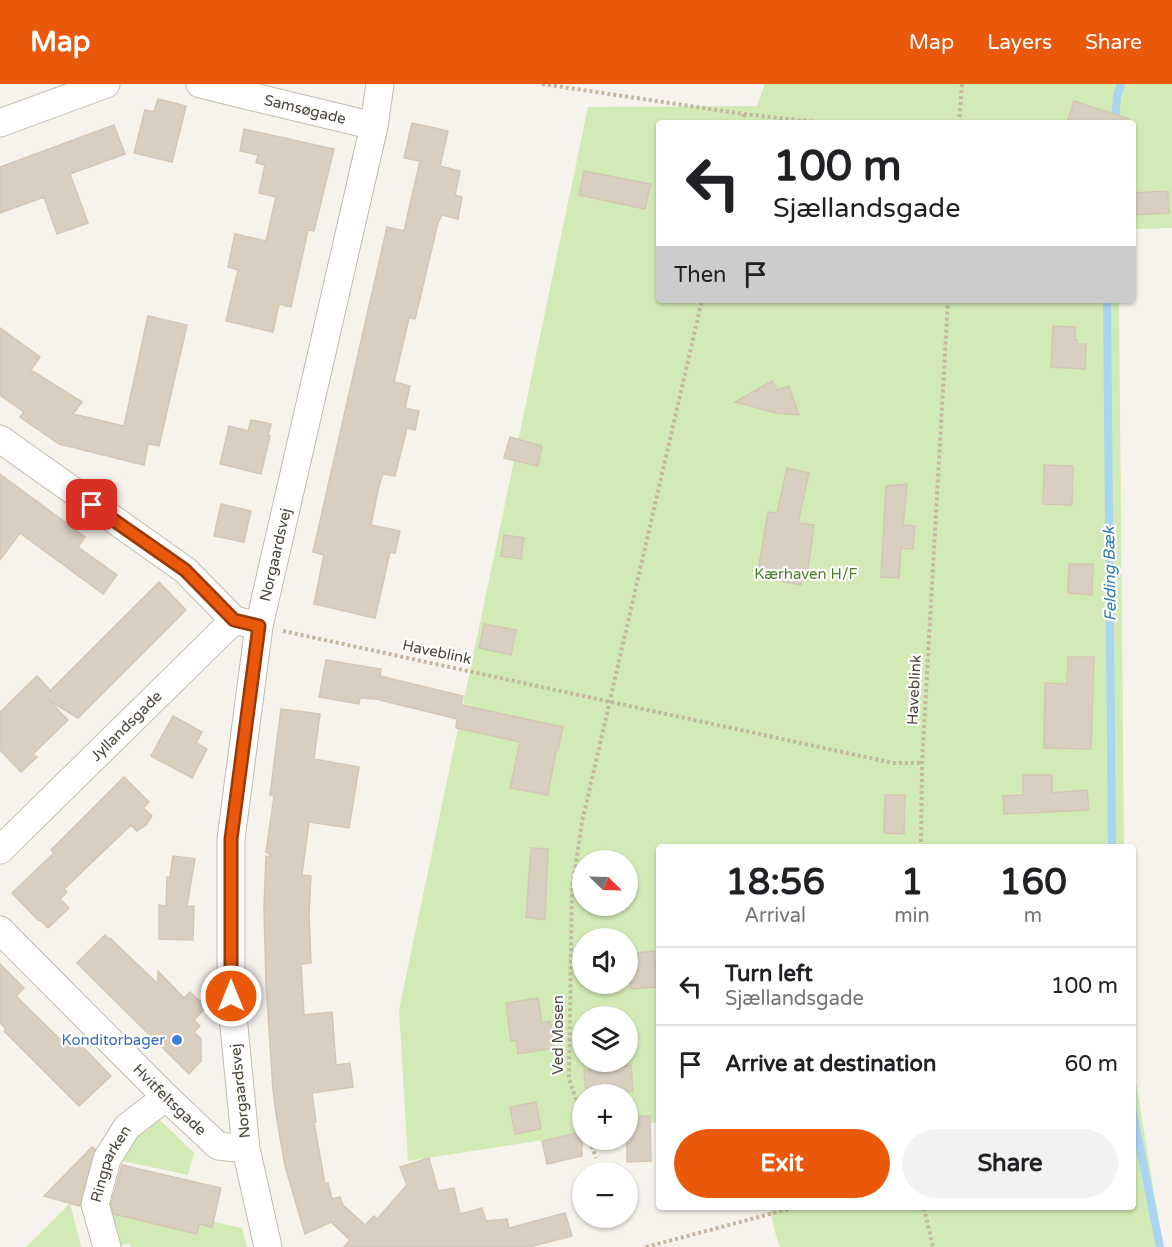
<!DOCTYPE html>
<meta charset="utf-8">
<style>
:root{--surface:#fff;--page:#f2f2f2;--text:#202124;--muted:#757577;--line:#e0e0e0;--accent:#ea580c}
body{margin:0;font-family:"Varela Round",sans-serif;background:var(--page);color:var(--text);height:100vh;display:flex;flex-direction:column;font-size:22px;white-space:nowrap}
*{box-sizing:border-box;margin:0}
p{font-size:20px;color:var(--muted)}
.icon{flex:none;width:33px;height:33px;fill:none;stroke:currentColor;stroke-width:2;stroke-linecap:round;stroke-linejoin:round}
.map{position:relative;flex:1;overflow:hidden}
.drawer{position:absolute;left:656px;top:760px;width:480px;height:366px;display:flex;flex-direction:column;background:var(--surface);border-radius:6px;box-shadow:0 2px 4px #0004}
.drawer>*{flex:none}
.banner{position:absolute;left:656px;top:36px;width:480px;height:183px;border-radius:6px;box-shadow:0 2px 4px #0004;background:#fff;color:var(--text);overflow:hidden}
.needle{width:39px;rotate:113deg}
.buttons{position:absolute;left:572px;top:766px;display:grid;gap:12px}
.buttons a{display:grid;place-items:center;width:66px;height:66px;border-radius:50%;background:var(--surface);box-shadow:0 2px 4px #0004;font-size:30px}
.pin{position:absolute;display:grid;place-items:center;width:51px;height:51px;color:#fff;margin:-26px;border-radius:12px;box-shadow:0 3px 9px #0006}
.me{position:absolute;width:66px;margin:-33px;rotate:0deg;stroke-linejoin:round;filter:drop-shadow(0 0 4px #0008)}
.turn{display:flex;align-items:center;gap:21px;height:126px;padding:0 18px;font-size:27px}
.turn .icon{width:78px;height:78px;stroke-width:2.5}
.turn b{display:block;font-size:42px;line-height:51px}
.then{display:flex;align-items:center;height:57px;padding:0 18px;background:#0003;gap:12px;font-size:22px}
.eta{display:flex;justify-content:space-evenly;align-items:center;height:102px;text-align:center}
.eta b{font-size:36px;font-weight:800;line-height:42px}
.action{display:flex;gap:12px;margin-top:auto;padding:12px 18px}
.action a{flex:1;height:69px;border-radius:36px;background:var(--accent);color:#fff;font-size:24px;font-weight:800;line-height:69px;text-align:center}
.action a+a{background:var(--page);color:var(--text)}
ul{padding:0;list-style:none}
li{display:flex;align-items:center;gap:18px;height:78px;padding:0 18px;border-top:2px solid var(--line)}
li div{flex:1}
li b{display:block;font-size:22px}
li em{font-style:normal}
header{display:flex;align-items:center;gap:36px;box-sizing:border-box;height:84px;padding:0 30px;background:var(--accent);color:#fff}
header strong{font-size:28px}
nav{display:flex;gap:33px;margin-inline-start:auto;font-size:21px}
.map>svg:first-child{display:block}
.green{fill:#d2eab5;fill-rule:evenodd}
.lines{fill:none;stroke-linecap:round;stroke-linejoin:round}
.stream{stroke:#a9d4f2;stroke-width:8}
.building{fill:#d8cfc1;stroke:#d3c7b4;stroke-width:1.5}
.street-casing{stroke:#c2bbae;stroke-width:29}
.path{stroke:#c4b79f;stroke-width:4;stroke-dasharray:3 3;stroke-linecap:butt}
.street{stroke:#fff;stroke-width:27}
.route-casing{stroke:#983908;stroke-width:15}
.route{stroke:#ea580c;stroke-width:10}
.shop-dot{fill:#3f7fe0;stroke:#fff;stroke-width:2}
.labels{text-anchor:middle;stroke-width:4.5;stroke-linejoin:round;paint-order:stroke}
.street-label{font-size:15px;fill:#4b4439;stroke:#fff}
.park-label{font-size:15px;fill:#4a7f2a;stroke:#fff}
.shop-label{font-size:15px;fill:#366cbe;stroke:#fff;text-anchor:end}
.water-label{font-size:16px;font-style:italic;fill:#2e7ab2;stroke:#fff}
</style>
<header>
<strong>Map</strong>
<nav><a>Map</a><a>Layers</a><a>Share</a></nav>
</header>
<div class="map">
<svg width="1172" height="1163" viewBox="0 0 1172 1163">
<rect width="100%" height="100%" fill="#f6f3ec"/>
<path class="green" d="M 765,0 L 1172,0 L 1172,144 L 1133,145 L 1132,39 L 658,39 L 658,216 L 1119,216 L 1124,763 L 658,764 L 658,1038 L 627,1043 L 627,1011 L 582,1011 L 582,1050 L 408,1077 L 399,926 L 588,23 L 757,22 ZM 582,777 L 627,777 L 627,822 L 582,822 ZM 582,855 L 627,855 L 627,900 L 582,900 ZM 582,933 L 627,933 L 627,978 L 582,978 Z
M 1133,980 L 1163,1163 L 780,1163 L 774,1145 L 770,1124 L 1132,1124 Z
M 157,1033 L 194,1069 L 188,1091 L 123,1077 L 119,1070 L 144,1038 Z
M 108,1115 L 242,1144 L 247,1163 L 131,1163 L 129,1159 L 116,1163 Z
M 70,1119 L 81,1163 L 26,1163 Z"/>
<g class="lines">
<path class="stream" d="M 1115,39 L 1117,12 L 1121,0
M 1107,216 L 1112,764
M 1132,1024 L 1160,1163"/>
</g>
<path class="building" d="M 158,15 L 186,22 L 172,78 L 134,69 L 145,26 L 154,28 Z
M 1074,17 L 1129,35 L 1128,39 L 1067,39 Z
M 412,39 L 448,47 L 440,82 L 460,87 L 455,111 L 462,113 L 458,135 L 442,131 L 438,139 L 415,235 L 409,234 L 394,298 L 410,302 L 405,324 L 419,327 L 415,346 L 407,344 L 395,392 L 383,390 L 379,402 L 371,441 L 400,447 L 395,469 L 390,468 L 375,534 L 314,520 L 324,471 L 313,468 L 387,143 L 404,147 L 420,77 L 404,74 Z
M 114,41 L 125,70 L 70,90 L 88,139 L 57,150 L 44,113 L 0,129 L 0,83 Z
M 244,45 L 334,65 L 314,147 L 308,146 L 291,223 L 279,220 L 273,248 L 226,237 L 238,186 L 228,183 L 235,150 L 266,157 L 276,113 L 259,109 L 265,81 L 256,79 L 258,71 L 240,67 Z
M 584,87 L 651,100 L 645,125 L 579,111 Z
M 1168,107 L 1169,129 L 1132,131 L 1132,109 Z
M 148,232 L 187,241 L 159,362 L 148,360 L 144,381 L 59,360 L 20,333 L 24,328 L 0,311 L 0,244 L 40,273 L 31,286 L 82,318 L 73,330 L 124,342 Z
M 1053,242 L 1075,243 L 1075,256 L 1077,256 L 1077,260 L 1086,260 L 1085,285 L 1051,283 Z
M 772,297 L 777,306 L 789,302 L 799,331 L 776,329 L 735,318 Z
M 251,336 L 271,340 L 268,351 L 270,352 L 261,390 L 220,380 L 229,342 L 248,347 Z
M 510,353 L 542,362 L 538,382 L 504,374 Z
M 1044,381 L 1073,382 L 1072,421 L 1043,420 Z
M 787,384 L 809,389 L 798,439 L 814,441 L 807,491 L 803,491 L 801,501 L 757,493 L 768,428 L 777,429 Z
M 0,390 L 85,453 L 78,463 L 117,491 L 103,510 L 20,449 L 0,476 Z
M 907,400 L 903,441 L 915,442 L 913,465 L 901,464 L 899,494 L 881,493 L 886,402 Z
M 221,420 L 251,427 L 244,458 L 214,452 Z
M 504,451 L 524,454 L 521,475 L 501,472 Z
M 1069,480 L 1093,480 L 1092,511 L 1068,509 Z
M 159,498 L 186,526 L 78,634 L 48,616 L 68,636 L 33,670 L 37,673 L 21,688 L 0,666 L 0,628 L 37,592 L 50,606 L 49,608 Z
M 484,540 L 516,546 L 511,571 L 479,564 Z
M 1068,573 L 1094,573 L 1091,665 L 1044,664 L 1045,599 L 1067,600 Z
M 326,576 L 381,585 L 380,592 L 463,612 L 461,621 L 563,643 L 558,666 L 556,666 L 548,711 L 510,704 L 520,658 L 456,644 L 457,635 L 376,615 L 360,614 L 359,620 L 319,613 Z
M 281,625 L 320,630 L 314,675 L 359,683 L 349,744 L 309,738 L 302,791 L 311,792 L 309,830 L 311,879 L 301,880 L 304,931 L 332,928 L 336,981 L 350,979 L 353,1003 L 312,1009 L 316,1038 L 314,1038 L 325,1100 L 328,1099 L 332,1115 L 340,1113 L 343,1121 L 365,1141 L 374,1132 L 377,1135 L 407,1101 L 400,1083 L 429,1074 L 438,1107 L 454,1104 L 460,1130 L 482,1124 L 486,1137 L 507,1135 L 509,1144 L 565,1129 L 572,1152 L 529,1163 L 344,1163 L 350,1156 L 331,1138 L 305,1150 L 285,1082 L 277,1036 L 273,1006 L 266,898 L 264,824 L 266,772 L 273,773 L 266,768 L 274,712 L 270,711 Z
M 173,632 L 202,648 L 196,659 L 207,665 L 192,694 L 151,672 Z
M 1023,691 L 1052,691 L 1052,709 L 1087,706 L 1089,726 L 1004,730 L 1003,712 L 1023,711 Z
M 124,693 L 149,718 L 143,724 L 152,732 L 146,741 L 137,747 L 131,741 L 64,805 L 67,808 L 60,815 L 69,824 L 48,844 L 39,835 L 38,836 L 12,809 L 54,769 L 51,766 Z
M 885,711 L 905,711 L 904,750 L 884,749 Z
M 531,764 L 548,765 L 545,836 L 526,833 Z
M 173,772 L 195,775 L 187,822 L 194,822 L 193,856 L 159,855 L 159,821 L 166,822 L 167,793 L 170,793 Z
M 105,851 L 109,855 L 110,854 L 158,900 L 158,887 L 184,914 L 190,908 L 206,923 L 194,936 L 200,942 L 194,948 L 201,955 L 201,977 L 189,990 L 77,879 Z
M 654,867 L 658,903 L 631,905 L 627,870 Z
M 0,880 L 24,904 L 16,912 L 68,963 L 76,956 L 111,992 L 79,1022 L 4,947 L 6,945 L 0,939 Z
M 538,914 L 542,939 L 550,937 L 555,964 L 518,970 L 516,956 L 511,957 L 506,919 Z
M 631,981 L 633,1007 L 586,1011 L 584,986 Z
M 536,1018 L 541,1045 L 515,1050 L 510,1023 Z
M 650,1032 L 651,1077 L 627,1078 L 627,1033 Z
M 582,1048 L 582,1072 L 547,1080 L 542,1057 Z
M 92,1063 L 95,1065 L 80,1122 L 44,1112 Z
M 122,1081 L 221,1104 L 212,1143 L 199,1140 L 197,1150 L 114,1130 L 111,1120 Z"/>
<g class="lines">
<g class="street-casing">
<g id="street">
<path id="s1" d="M 200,0 L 374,42"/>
<path d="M 0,39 L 106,0"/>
<path d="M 0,355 L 185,486 L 234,536"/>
<path id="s2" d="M 0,766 L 234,536 L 259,542"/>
<path id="s3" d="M 0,846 L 166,1013 L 218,1062 L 246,1065"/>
<path id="s4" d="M 107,1163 L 95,1120 L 107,1075 L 127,1043 L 166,1013"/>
<path id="s5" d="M 268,1163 L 246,1065 L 231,912 L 231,755 L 259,542 L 374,42 L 380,0"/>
</g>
</g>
<path class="path" d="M 542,0 L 744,30 L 825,39
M 742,39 L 744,30
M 959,39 L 962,0
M 283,547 L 893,679 L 922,679
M 921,764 L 922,679 L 948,216
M 582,1033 L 569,995 L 572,807 L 582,738 L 702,216
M 590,1056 L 596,1074
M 924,1124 L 933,1163
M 646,1163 L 793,1124"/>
<use href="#street" class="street"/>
</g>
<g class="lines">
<g class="route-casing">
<path id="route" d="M 92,421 L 185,486 L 234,536 L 259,542 L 231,755 L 231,912"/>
</g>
<use href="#route" class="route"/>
</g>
<circle class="shop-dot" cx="177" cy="956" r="6"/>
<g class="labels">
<g class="street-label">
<text dy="5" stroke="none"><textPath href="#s1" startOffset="108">Samsøgade</textPath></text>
<text dy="5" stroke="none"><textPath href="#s5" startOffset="699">Norgaardsvej</textPath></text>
<text transform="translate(437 568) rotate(12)" y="5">Haveblink</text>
<text transform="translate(914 606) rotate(-87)" y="5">Haveblink</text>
<text dy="5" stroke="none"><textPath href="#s2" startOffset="177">Jyllandsgade</textPath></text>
<text transform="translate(558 951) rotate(-90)" y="5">Ved Mosen</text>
<text transform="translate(240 1007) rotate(-96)" y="5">Norgaardsvej</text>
<text dy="5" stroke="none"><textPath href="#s3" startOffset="240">Hvitfeltsgade</textPath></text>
<text dy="5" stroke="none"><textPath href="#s4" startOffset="88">Ringparken</textPath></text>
</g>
<g class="park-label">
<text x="806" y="495">Kærhaven H/F</text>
</g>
<g class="shop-label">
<text x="165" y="961">Konditorbager</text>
</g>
<g class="water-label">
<text transform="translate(1109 490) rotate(-91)" y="6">Felding Bæk</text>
</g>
</g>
</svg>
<div class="buttons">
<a><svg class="needle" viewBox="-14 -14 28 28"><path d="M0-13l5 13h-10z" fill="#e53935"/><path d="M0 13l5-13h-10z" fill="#757577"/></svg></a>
<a><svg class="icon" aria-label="sound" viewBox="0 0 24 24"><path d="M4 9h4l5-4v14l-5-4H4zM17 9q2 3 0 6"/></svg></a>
<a><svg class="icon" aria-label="layers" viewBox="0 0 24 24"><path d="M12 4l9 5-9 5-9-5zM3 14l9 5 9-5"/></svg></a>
<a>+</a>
<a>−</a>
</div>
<div class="pin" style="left:92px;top:421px;background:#d93025"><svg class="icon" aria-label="arrive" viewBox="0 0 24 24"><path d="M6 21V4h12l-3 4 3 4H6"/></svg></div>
<svg class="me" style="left:231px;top:912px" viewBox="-20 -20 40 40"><circle r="17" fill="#ea580c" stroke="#fff" stroke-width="3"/><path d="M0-11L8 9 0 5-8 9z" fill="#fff"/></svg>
<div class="banner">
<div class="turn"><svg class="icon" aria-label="left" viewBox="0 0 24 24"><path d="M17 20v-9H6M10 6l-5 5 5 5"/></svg><div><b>100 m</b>Sjællandsgade</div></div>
<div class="then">Then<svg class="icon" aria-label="arrive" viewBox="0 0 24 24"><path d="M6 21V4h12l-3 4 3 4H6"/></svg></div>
</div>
<section class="drawer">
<div class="eta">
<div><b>18:56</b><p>Arrival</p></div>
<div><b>1</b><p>min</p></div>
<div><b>160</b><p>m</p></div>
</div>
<ul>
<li><svg class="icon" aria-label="left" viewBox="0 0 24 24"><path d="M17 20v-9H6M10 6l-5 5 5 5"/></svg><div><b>Turn left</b><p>Sjællandsgade</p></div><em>100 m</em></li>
<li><svg class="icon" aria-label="arrive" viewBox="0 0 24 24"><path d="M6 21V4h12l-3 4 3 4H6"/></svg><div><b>Arrive at destination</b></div><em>60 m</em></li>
</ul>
<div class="action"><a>Exit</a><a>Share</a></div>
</section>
</div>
